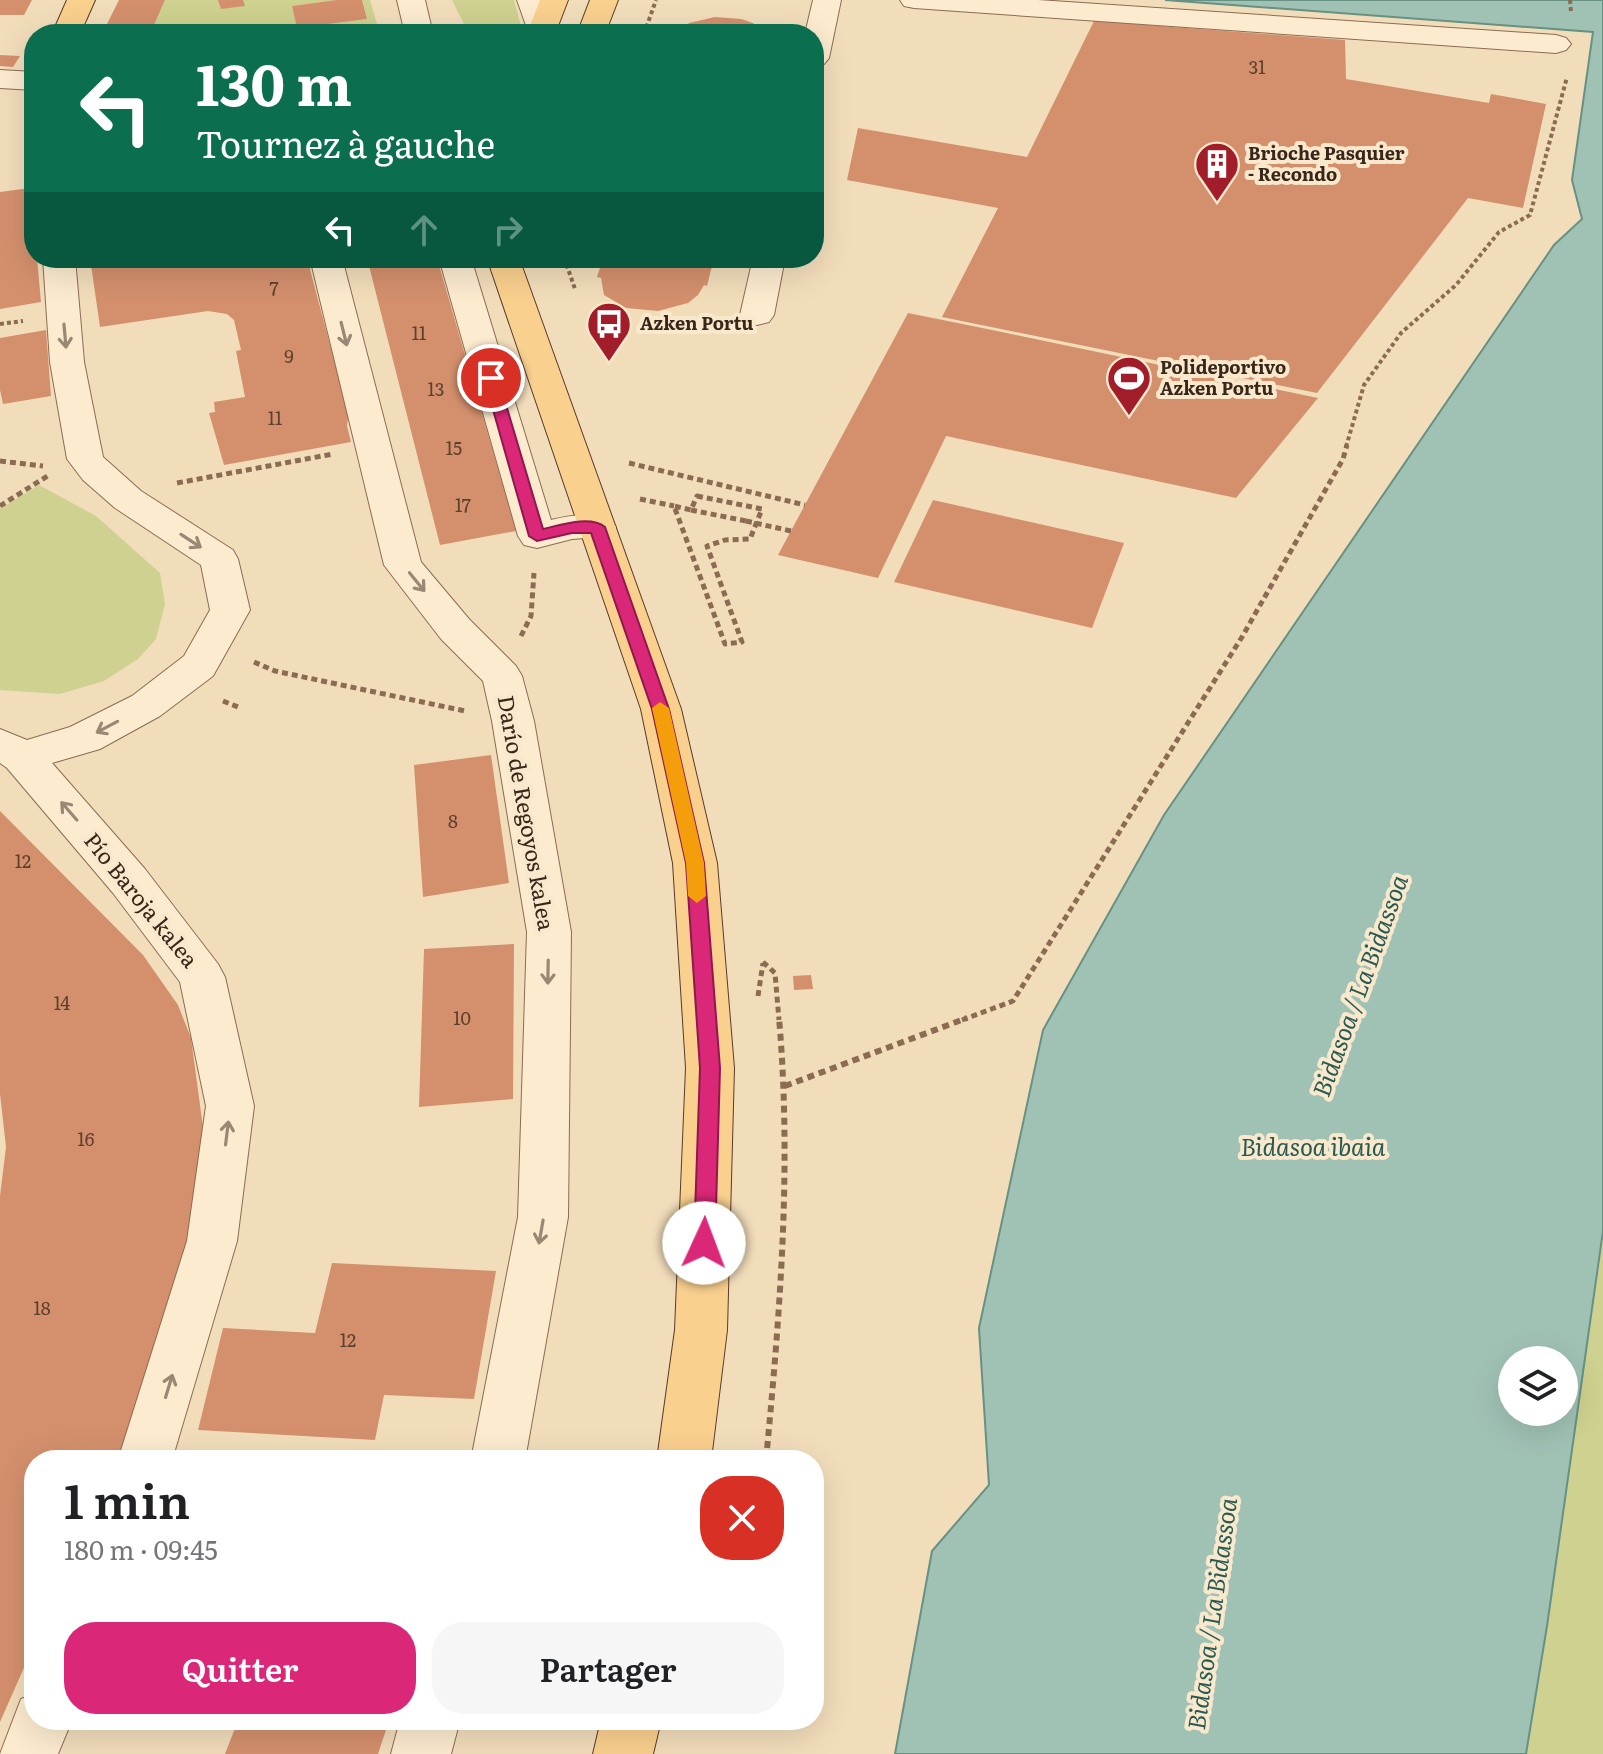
<!DOCTYPE html>
<html lang="fr">
<meta charset="utf-8">
<style>
:root{--surface:#fff;--page:#f6f6f6;--text:#202124;--muted:#757577;--accent:#db2777}
body{margin:0;font-family:Literata,serif;background:var(--page);color:var(--text);height:100vh;display:flex;flex-direction:column;font-size:30px;white-space:nowrap}
*{box-sizing:border-box;margin:0}
p{font-size:26px;color:var(--muted)}
.icon{flex:none;width:44px;height:44px;fill:none;stroke:currentColor;stroke-width:2;stroke-linecap:round;stroke-linejoin:round}
.map{position:relative;flex:1;overflow:hidden}
.side{position:absolute;left:24px;top:1450px;width:800px;height:280px;display:flex;flex-direction:column;background:var(--surface);border-radius:32px;box-shadow:0 8px 32px #0002}
.side>*{flex:none}
.top-card{position:absolute;left:24px;top:24px;width:800px;height:244px;border-radius:32px;box-shadow:0 8px 32px #0002;background:#0b6e4f;color:#fff;overflow:hidden}
.fabs{position:absolute;left:1498px;top:1346px;display:grid;gap:16px}
.fabs a{display:grid;place-items:center;width:80px;height:80px;border-radius:50%;background:var(--surface);box-shadow:0 8px 32px #0002;font-size:40px}
.pin{position:absolute;display:grid;place-items:center;width:68px;height:68px;color:#fff;margin:-34px;border:4px solid #fff;border-radius:50%;box-shadow:0 2px 8px #0007}
.me{position:absolute;width:88px;margin:-44px;rotate:2deg;stroke-linejoin:round;filter:drop-shadow(0 0 6px #0008)}
.turn{display:flex;align-items:center;gap:28px;height:168px;padding:0 40px;font-size:36px}
.turn .icon{width:104px;height:104px;stroke-width:2.5}
.turn b{display:block;font-size:56px;line-height:68px}
.lanes{display:flex;align-items:center;height:76px;padding:0 40px;background:#0003;justify-content:center;gap:40px;direction:ltr}
.lanes .off{opacity:.35}
.round{display:grid;place-items:center;flex:none;width:84px;height:84px;border-radius:32px;background:var(--page)}
.overview{display:flex;align-items:center;justify-content:space-between;height:136px;padding:0 40px}
h1{font-size:48px;font-weight:600;line-height:60px}
.cta{display:flex;gap:16px;margin-top:auto;padding:16px 40px}
.cta a{flex:1;height:92px;border-radius:32px;background:var(--accent);color:#fff;font-size:32px;font-weight:600;line-height:92px;text-align:center}
.cta a+a{background:var(--page);color:var(--text)}
.map>svg:first-child{display:block}
.green{fill:#ced18f}
.water{fill:#a0c2b5;stroke:#679183;stroke-width:2;fill-rule:evenodd}
.building{fill:#d4906d}
.lines{fill:none;stroke-linecap:round;stroke-linejoin:round}
.minor-casing{stroke:#8b6c53;stroke-width:2}
.major-casing{stroke:#583b29;stroke-width:2}
.path-far2{stroke:#8b6c53;stroke-width:4;stroke-dasharray:4 3;stroke-linecap:butt}
.path-far1{stroke:#8b6c53;stroke-width:5;stroke-dasharray:6 4;stroke-linecap:butt}
.path{stroke:#8b6c53;stroke-width:6;stroke-dasharray:7 5;stroke-linecap:butt}
.minor{fill:#fcebcf;fill-rule:evenodd}
.major{fill:#fad08e;fill-rule:evenodd}
.path-bridge{stroke:#8b6c53;stroke-width:5;stroke-dasharray:6 4;stroke-linecap:butt}
.oneway{stroke:#9a8874}
.route{fill:#db2777;stroke:#8e194d;stroke-width:2}
.slow{fill:#f59e0b}
.labels{text-anchor:middle;stroke-width:8;stroke-linejoin:round;paint-order:stroke}
.number-label{font-size:18px;fill:#5f402f}
.far-poi-label{font-size:18px;font-weight:bold;fill:#38261a;stroke:#f9e8cc;text-anchor:start}
.street-label{font-size:22px;fill:#38261a;stroke:#f9e8cc}
.water-label{font-size:24px;font-style:italic;fill:#275a53;stroke:#f9e8cc}
</style>
<div class="map">
<svg width="1603" height="1754" viewBox="0 0 1603 1754">
<rect width="100%" height="100%" fill="#f2ddbb"/>
<path class="green" d="M 165,0 L 336,0 L 292,6 L 298,28 L 367,19 L 362,0 L 370,0 L 380,34 L 150,34 Z
M 452,0 L 514,0 L 522,30 L 518,34 L 469,34 Z
M 39,485 L 96,516 L 160,573 L 165,604 L 156,639 L 138,659 L 104,681 L 60,694 L 0,690 L 0,509 Z
M 1603,1231 L 1603,1754 L 1526,1754 L 1547,1626 Z"/>
<path class="water" d="M 1165,0 L 1603,0 L 1603,1231 L 1547,1626 L 1526,1754 L 895,1754 L 932,1551 L 989,1485 L 979,1328 L 1043,1030 L 1164,815 L 1554,245 L 1582,219 L 1572,180 L 1593,32 ZM 1512,1360 L 1564,1360 L 1564,1412 L 1512,1412 Z"/>
<path class="building" d="M 0,0 L 32,0 L 24,15 L 0,15 Z
M 119,0 L 165,0 L 150,34 L 102,34 Z
M 218,0 L 243,0 L 245,6 L 221,9 Z
M 336,0 L 362,0 L 367,19 L 297,28 L 292,6 Z
M 715,17 L 741,19 L 753,23 L 764,34 L 677,34 L 689,23 Z
M 1094,21 L 1345,40 L 1346,79 L 1489,103 L 1491,94 L 1546,104 L 1523,208 L 1468,198 L 1317,393 L 942,317 L 998,208 L 847,180 L 858,128 L 1027,157 Z
M 0,55 L 20,56 L 13,67 L 0,66 Z
M 30,188 L 34,258 L 37,258 L 41,302 L 0,309 L 0,192 Z
M 90,258 L 179,258 L 181,268 L 241,258 L 307,258 L 343,394 L 347,394 L 352,417 L 348,418 L 347,426 L 351,442 L 224,465 L 209,413 L 215,412 L 214,402 L 245,397 L 236,351 L 241,350 L 234,320 L 227,314 L 208,311 L 100,327 Z
M 367,258 L 437,258 L 516,531 L 440,545 Z
M 603,258 L 714,258 L 707,286 L 704,285 L 698,295 L 688,303 L 658,311 L 626,308 L 604,295 L 601,278 L 597,277 Z
M 908,313 L 997,331 L 1318,398 L 1236,498 L 946,436 L 878,578 L 778,555 Z
M 46,330 L 51,396 L 3,404 L 0,390 L 0,338 Z
M 933,500 L 1124,543 L 1092,628 L 894,582 Z
M 491,755 L 509,883 L 423,897 L 414,765 Z
M 0,811 L 143,955 L 178,1005 L 191,1038 L 204,1135 L 189,1251 L 136,1414 L 116,1460 L 34,1460 L 34,1645 L 0,1722 L 0,1196 L 6,1147 L 0,1094 Z
M 514,944 L 513,1099 L 419,1107 L 424,949 Z
M 811,975 L 813,989 L 794,990 L 793,976 Z
M 332,1263 L 496,1271 L 474,1399 L 384,1395 L 375,1440 L 198,1430 L 223,1328 L 315,1333 Z
M 229,1720 L 348,1720 L 386,1730 L 378,1754 L 225,1754 L 237,1723 Z"/>
<g class="lines">
<g class="minor-casing">
<path id="minor" d="M 397,0 L 425,0 L 433,34 L 405,34 Z
M 517,0 L 545,0 L 555,34 L 529,34 Z
M 813,0 L 841,0 L 829,58 L 824,64 L 814,67 L 814,34 L 805,34 Z
M 900,0 L 1038,0 L 1556,35 L 1566,38 L 1571,44 L 1566,50 L 1556,53 L 914,8 L 904,6 Z
M 0,70 L 34,72 L 34,90 L 0,88 Z
M 43,258 L 75,258 L 84,362 L 103,457 L 141,491 L 233,550 L 238,559 L 250,610 L 213,676 L 160,716 L 100,749 L 52,763 L 145,869 L 218,964 L 225,977 L 254,1106 L 237,1241 L 172,1460 L 118,1460 L 187,1241 L 206,1106 L 180,982 L 113,893 L 7,768 L 0,763 L 0,729 L 27,740 L 70,727 L 132,696 L 184,656 L 210,610 L 201,565 L 115,508 L 83,480 L 67,459 L 50,362 Z
M 310,258 L 342,258 L 421,562 L 469,619 L 516,666 L 522,676 L 534,721 L 571,932 L 568,1217 L 525,1460 L 471,1460 L 518,1217 L 527,932 L 492,721 L 483,681 L 441,639 L 384,565 Z
M 439,258 L 471,258 L 551,520 C 572,515 590,513 610,518 L 616,527 L 610,536 L 572,539 L 537,548 L 524,545 L 518,536 Z
M 753,258 L 785,258 L 774,315 L 769,322 L 757,325 L 745,322 L 740,315 Z
M 34,1694 L 34,1720 L 72,1720 L 58,1754 L 0,1754 L 21,1699 Z
M 400,1720 L 460,1720 L 451,1754 L 391,1754 Z"/>
</g>
<g class="major-casing">
<path id="major" d="M 67,0 L 95,0 L 80,34 L 52,34 Z
M 540,0 L 568,0 L 555,34 L 527,34 Z
M 590,0 L 618,0 L 605,34 L 577,34 Z
M 487,258 L 519,258 L 681,709 L 717,863 L 734,1068 L 727,1330 L 711,1460 L 657,1460 L 675,1330 L 686,1068 L 673,863 L 641,709 Z
M 601,1720 L 661,1720 L 653,1754 L 593,1754 Z"/>
</g>
<path class="path-far2" d="M 1570,0 L 1571,12
M 644,34 L 656,0
M 568,258 L 566,263 L 575,289
M 0,324 L 23,321
M 1346,447 L 1364,385 L 1401,333 L 1456,285 L 1499,232 L 1530,215 L 1567,77"/>
<path class="path-far1" d="M 0,461 L 43,466
M 629,463 L 805,505
M 177,483 L 333,454
M 697,496 L 762,509 L 750,539 L 725,540 L 707,546 L 742,642 L 725,644 L 674,506 L 691,510 Z
M 640,499 L 674,506
M 0,506 L 49,475
M 691,510 L 746,521
M 521,636 L 531,616 L 534,573
M 254,662 L 275,671 L 465,711
M 223,701 L 238,707
M 763,962 L 775,973 L 779,1020
M 758,996 L 763,963
M 962,1020 L 1013,1001 L 1242,637 L 1343,459 L 1347,445"/>
<path class="path" d="M 785,1086 L 967,1018
M 766,1460 C 780,1313 792,1166 779,1018"/>
<use href="#minor" class="minor"/>
<use href="#major" class="major"/>
<path class="path-bridge" d="M 746,521 L 791,531"/>
</g>
<defs><path id="oneway-shaft" d="M-6 0H5M1.5-3L5.5 0L1.5 3" fill="none" stroke-width="1.6" stroke-linecap="round" stroke-linejoin="round" transform="scale(2)"/></defs>
<g class="oneway">
<use href="#oneway-shaft" transform="translate(344 334) rotate(76)"/>
<use href="#oneway-shaft" transform="translate(65 336) rotate(85)"/>
<use href="#oneway-shaft" transform="translate(191 541) rotate(33)"/>
<use href="#oneway-shaft" transform="translate(417 582) rotate(51)"/>
<use href="#oneway-shaft" transform="translate(107 727) rotate(152)"/>
<use href="#oneway-shaft" transform="translate(69 811) rotate(-131)"/>
<use href="#oneway-shaft" transform="translate(548 972) rotate(91)"/>
<use href="#oneway-shaft" transform="translate(227 1133) rotate(-83)"/>
<use href="#oneway-shaft" transform="translate(541 1232) rotate(100)"/>
<use href="#oneway-shaft" transform="translate(169 1386) rotate(-73)"/>
</g>
<path class="route" d="M 491,374 L 498,378 L 543,529 C 561,525 590,515 605,527 L 669,709 L 704,863 L 720,1068 L 715,1243 L 712,1250 L 704,1252 L 697,1250 L 694,1243 L 700,1068 L 686,863 L 652,709 L 591,533 L 572,533 L 537,541 L 529,536 L 484,378 Z"/>
<path class="slow" d="M 660,702 L 669,708 L 704,863 L 706,896 L 697,903 L 688,896 L 686,863 L 652,708 Z"/>
<defs>
<g id="building-pin" transform="scale(2.3)"><path d="M0 17L-7.5 6A9.5 9.5 0 1 1 7.5 6Z" fill="#a01d29" stroke="#f9e8cc"/><path d="M-4-6H4V6H1V3H-1V6H-4ZM-2.5-4.3h1.7v1.8h-1.7ZM.8-4.3h1.7v1.8H.8ZM-2.5-1h1.7V.8h-1.7ZM.8-1h1.7V.8H.8Z" fill="#fff"/></g>
<g id="bus-pin" transform="scale(2.3)"><path d="M0 17L-7.5 6A9.5 9.5 0 1 1 7.5 6Z" fill="#a01d29" stroke="#f9e8cc"/><path d="M-5-6H5V4H4V6H2V4H-2V6H-4V4H-5ZM-3.5-4V0h7V-4ZM-3.5 1.2v1.5H-2V1.2ZM2 1.2v1.5H3.5V1.2Z" fill="#fff"/></g>
<g id="stadium-pin" transform="scale(2.3)"><path d="M0 17L-7.5 6A9.5 9.5 0 1 1 7.5 6Z" fill="#a01d29" stroke="#f9e8cc"/><path d="M0-5a6.5 5 0 1 0 0 10a6.5 5 0 1 0 0-10ZM-3.5-1.8h7v3.6h-7Z" fill="#fff"/></g>
</defs>
<g fill-rule="evenodd">
<use href="#building-pin" x="1217" y="164"/>
<use href="#bus-pin" x="609" y="324"/>
<use href="#stadium-pin" x="1129" y="378"/>
</g>
<g class="labels">
<g class="number-label">
<text x="1257" y="74">31</text>
<text x="274" y="295">7</text>
<text x="419" y="340">11</text>
<text x="289" y="363">9</text>
<text x="436" y="396">13</text>
<text x="275" y="425">11</text>
<text x="454" y="455">15</text>
<text x="463" y="512">17</text>
<text x="453" y="828">8</text>
<text x="23" y="868">12</text>
<text x="62" y="1010">14</text>
<text x="462" y="1025">10</text>
<text x="86" y="1146">16</text>
<text x="42" y="1315">18</text>
<text x="348" y="1347">12</text>
</g>
<g class="far-poi-label">
<text x="1248" y="160">Brioche Pasquier<tspan x="1248" dy="21">- Recondo</tspan></text>
<text x="640" y="330">Azken Portu</text>
<text x="1160" y="374">Polideportivo<tspan x="1160" dy="21">Azken Portu</tspan></text>
</g>
<g class="street-label">
<text transform="translate(526 813) rotate(80)" y="8">Darío de Regoyos kalea</text>
<text transform="translate(141 900) rotate(51)" y="8">Pío Baroja kalea</text>
</g>
<g class="water-label">
<text transform="translate(1361 986) rotate(-70)" y="8">Bidasoa / La Bidassoa</text>
<text x="1313" y="1156">Bidasoa ibaia</text>
<text transform="translate(1213 1614) rotate(-82)" y="8">Bidasoa / La Bidassoa</text>
</g>
</g>
</svg>
<div class="fabs">
<a><svg class="icon" aria-label="layers" viewBox="0 0 24 24"><path d="M12 4l9 5-9 5-9-5zM3 14l9 5 9-5"/></svg></a>
</div>
<div class="pin" style="left:491px;top:378px;background:#d93025"><svg class="icon" aria-label="arrive" viewBox="0 0 24 24"><path d="M6 21V4h12l-3 4 3 4H6"/></svg></div>
<svg class="me" style="left:704px;top:1243px" viewBox="-20 -20 40 40"><circle r="19" fill="#fff"/><path d="M0-13L10 11 0 6-10 11z" fill="#db2777"/></svg>
<div class="top-card">
<div class="turn"><svg class="icon" aria-label="left" viewBox="0 0 24 24"><path d="M17 20v-9H6M10 6l-5 5 5 5"/></svg><div><b>130 m</b>Tournez à gauche</div></div>
<div class="lanes"><svg class="icon" aria-label="left" viewBox="0 0 24 24"><path d="M17 20v-9H6M10 6l-5 5 5 5"/></svg><svg class="icon off" aria-label="ahead" viewBox="0 0 24 24"><path d="M12 20V5M6 11l6-6 6 6"/></svg><svg class="icon off" aria-label="right" viewBox="0 0 24 24"><path d="M7 20v-9h11M14 6l5 5-5 5"/></svg></div>
</div>
<section class="side">
<div class="overview"><div><h1>1 min</h1><p>180 m · 09:45</p></div><a class="round" style="background:#d93025;color:#fff"><svg class="icon" aria-label="close" viewBox="0 0 24 24"><path d="M6 6l12 12M18 6L6 18"/></svg></a></div>
<div class="cta"><a>Quitter</a><a>Partager</a></div>
</section>
</div>
